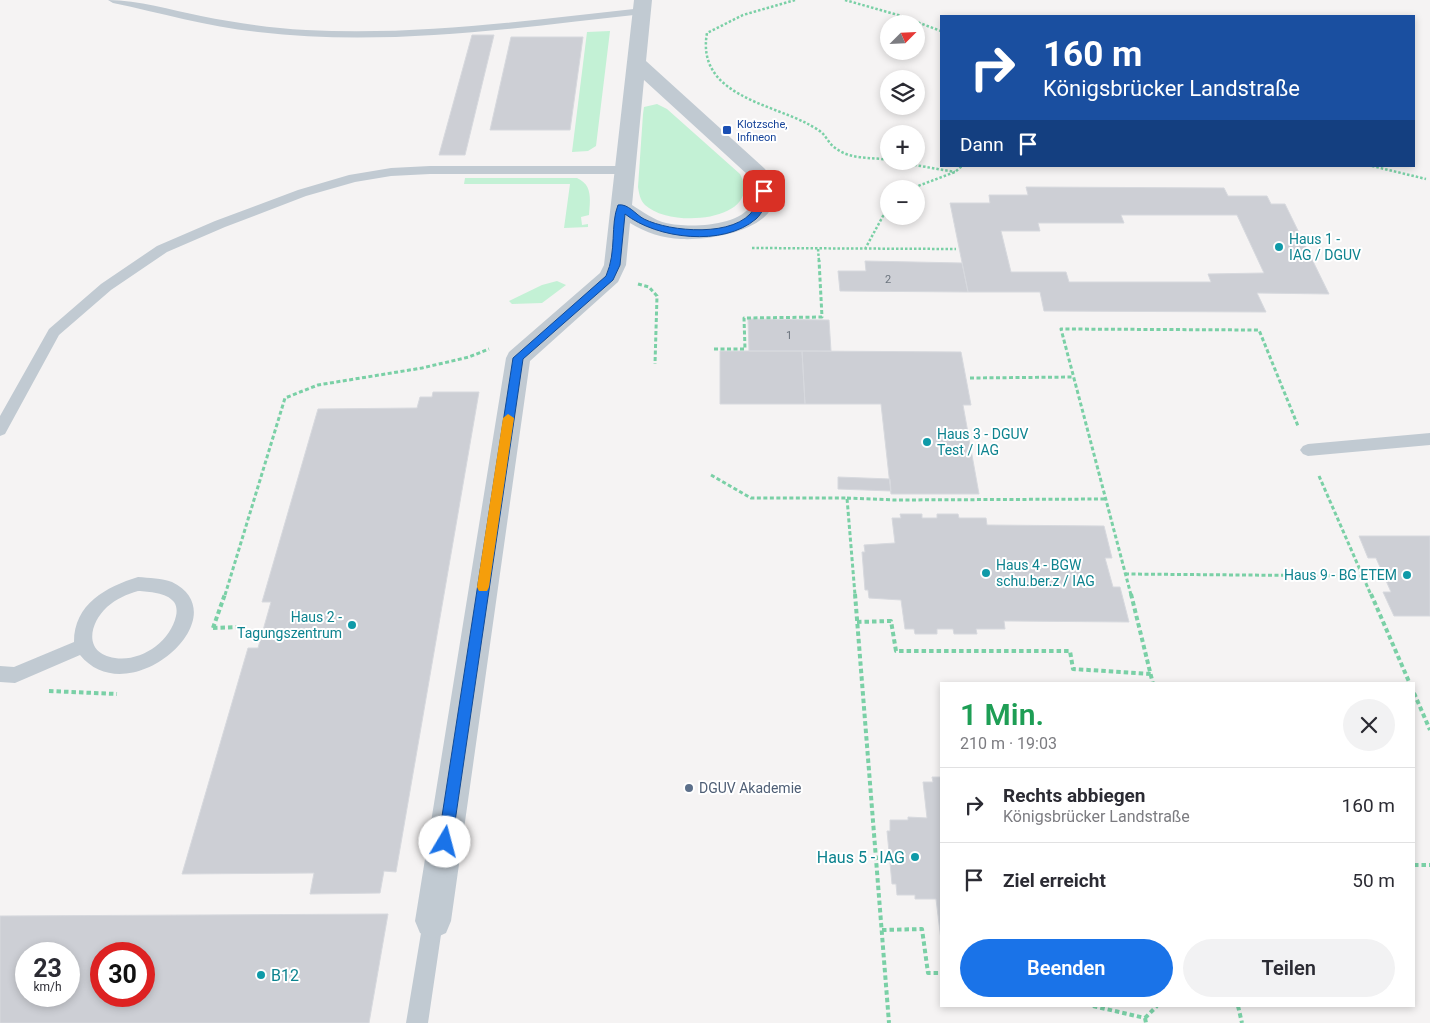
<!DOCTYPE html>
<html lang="de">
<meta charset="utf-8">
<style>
:root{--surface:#fff;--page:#f2f2f3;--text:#2b2b33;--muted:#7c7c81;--line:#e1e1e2;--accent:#1a73e8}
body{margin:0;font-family:Roboto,sans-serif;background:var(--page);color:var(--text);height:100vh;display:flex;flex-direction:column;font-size:19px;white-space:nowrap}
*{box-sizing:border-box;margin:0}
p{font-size:16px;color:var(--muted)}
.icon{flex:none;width:28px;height:28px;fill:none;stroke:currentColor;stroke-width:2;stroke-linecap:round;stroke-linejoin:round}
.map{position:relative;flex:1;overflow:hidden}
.side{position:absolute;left:940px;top:682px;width:475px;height:325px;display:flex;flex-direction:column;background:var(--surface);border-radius:0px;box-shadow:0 2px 8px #0003}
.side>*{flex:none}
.hud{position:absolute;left:940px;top:15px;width:475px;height:152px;border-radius:0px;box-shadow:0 2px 8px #0003;background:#1a4fa0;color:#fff;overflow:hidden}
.needle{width:32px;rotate:66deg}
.tools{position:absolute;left:880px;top:15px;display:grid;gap:10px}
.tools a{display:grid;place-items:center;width:45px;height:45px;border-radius:50%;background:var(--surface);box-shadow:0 2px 8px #0003;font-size:25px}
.speed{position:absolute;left:15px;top:942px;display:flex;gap:10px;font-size:25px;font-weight:700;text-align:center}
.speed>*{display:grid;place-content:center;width:65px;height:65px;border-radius:50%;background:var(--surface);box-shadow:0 2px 8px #0003;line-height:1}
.speed small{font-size:12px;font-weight:400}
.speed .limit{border:8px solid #d22;background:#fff;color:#111}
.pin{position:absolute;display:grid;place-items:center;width:42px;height:42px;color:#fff;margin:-21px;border-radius:10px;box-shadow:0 2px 8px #0006}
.me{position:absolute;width:55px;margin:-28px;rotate:8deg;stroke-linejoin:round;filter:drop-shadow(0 0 4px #0008)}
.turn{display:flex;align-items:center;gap:18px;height:105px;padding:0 20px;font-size:22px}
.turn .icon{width:65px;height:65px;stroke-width:2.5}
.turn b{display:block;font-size:35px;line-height:42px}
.then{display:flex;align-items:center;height:48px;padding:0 20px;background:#0003;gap:10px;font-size:19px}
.round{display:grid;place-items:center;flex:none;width:52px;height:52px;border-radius:26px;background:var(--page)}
.summary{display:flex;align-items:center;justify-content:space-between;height:85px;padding:0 20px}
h1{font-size:30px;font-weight:600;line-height:38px;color:#1e9e55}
.action{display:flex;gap:10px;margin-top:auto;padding:10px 20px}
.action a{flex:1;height:58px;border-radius:30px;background:var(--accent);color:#fff;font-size:20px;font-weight:600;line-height:58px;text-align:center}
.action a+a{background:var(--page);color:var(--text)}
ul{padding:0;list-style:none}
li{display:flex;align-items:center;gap:15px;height:75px;padding:0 20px;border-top:1px solid var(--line)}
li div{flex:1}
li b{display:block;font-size:19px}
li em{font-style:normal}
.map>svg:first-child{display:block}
.green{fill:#c3f1d5}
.building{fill:#cdcfd5;stroke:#d7d9de;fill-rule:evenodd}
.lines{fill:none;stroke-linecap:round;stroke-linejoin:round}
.path-far2{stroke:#7ad0a6;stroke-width:2.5;stroke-dasharray:2.5 2;stroke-linecap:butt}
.path-far1{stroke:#7ad0a6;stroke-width:3;stroke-dasharray:4 2.5;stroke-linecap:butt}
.path{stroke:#7ad0a6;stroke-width:4;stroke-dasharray:4.5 3;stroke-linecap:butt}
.lane{fill:#c1cad2;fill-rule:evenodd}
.street{fill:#c1cad2;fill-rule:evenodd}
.route{fill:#1a73e8;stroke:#114b97}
.slow{fill:#f59e0b}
.transit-dot{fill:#1a4fb4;stroke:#fff;stroke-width:2}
.culture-dot{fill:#0f9aa8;stroke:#fff;stroke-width:2}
.service-dot{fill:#5c6f8a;stroke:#fff;stroke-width:2}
.labels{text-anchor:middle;stroke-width:4;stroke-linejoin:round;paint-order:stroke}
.far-transit-label{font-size:11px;fill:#164399;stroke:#fff;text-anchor:start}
.number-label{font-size:11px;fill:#6b747e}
.culture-label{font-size:14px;fill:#0d838f;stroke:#fff;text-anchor:start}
.service-label{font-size:14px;fill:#4e5e75;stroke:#fff;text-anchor:start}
.near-culture-label{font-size:16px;fill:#0d838f;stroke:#fff;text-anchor:end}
</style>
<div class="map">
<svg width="1430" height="1023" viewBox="0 0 1430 1023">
<rect width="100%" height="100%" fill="#f5f3f3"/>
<path class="green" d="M 610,31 L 596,146 L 588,151 L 572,152 L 587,32 Z
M 657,104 L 667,109 L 740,174 C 765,220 672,230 645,205 C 640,200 639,193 638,187 L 643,114 L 644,107 Z
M 465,178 L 577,178 C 593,185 590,200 589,215 L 581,217 L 582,225 L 588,224 L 588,227 L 564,228 L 570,184 L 464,184 Z
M 557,281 L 566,285 L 542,303 L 512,304 L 509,301 L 542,285 Z"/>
<path class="building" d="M 472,35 L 494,35 L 465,155 L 439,155 Z
M 511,37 L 583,37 L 570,130 L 490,130 Z
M 1026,187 L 1224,188 L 1228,196 L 1267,196 L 1271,204 L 1285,204 L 1329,294 L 1257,293 L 1266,312 L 1044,311 L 1040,292 L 968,292 L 950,203 L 990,203 L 989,195 L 1028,195 ZM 1121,215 L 1237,215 L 1264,273 L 1208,274 L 1211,282 L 1069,282 L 1066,272 L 1011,272 L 1001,231 L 1040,231 L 1038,223 L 1124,223 Z
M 865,261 L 962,263 L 968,292 L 840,291 L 838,271 L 866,271 Z
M 748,319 L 829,320 L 831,351 L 749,351 Z
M 720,351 L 802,351 L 805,404 L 720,404 Z
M 802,351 L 961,352 L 971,405 L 963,405 L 979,494 L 891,494 L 881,404 L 805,404 Z
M 433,392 L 479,392 L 396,872 L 384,871 L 380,893 L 310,894 L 314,873 L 182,874 L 248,648 L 258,648 L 271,602 L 262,602 L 318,409 L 417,408 L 420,397 L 432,397 Z
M 838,477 L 890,479 L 891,491 L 838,489 Z
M 900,514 L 922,514 L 922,518 L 937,518 L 937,514 L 958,514 L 959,518 L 986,518 L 987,525 L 1104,526 L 1112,558 L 1105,558 L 1113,587 L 1120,587 L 1129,622 L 1004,621 L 1005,629 L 976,629 L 977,634 L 954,634 L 953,629 L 937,629 L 937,634 L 915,634 L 914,629 L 905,629 L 901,600 L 869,598 L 868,590 L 865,590 L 862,552 L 865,552 L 864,545 L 895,543 L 892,518 L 901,518 Z
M 1359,536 L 1430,536 L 1430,616 L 1394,616 L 1383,592 L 1391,592 L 1376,558 L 1368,558 Z
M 932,777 L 941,777 L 941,940 L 936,899 L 915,899 L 915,895 L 897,895 L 896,884 L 892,884 L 887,831 L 890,831 L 890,820 L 908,820 L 908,817 L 927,818 L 923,782 L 933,782 Z
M 388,914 L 369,1023 L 0,1023 L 0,916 ZM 26,954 L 69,954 L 69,996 L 26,996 ZM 101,954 L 144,954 L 144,996 L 101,996 Z"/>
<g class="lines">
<path class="path-far2" d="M 795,0 L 743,15 L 707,33 C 696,94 768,103 808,124 C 813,127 820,130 824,135 C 828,140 831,146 837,149 C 851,160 873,157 889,160
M 845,0 L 898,15 L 941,31
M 892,161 L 955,172
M 1372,166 L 1426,179
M 910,189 L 955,172 L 962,166
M 752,248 L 956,249
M 818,249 L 819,261
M 865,249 L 889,205"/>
<path class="path-far1" d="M 638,284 L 649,287 L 657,296 L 655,364
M 714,349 L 745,349 L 744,318 L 822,317 L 819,260
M 970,378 L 1074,377
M 711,475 L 751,498 L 847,498 L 855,595
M 1319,476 L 1371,595
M 847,498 L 895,500 L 1107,499
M 1125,574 L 1362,576
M 225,595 L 285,398 L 318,385 L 422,368 L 469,357 L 489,349
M 1131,595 L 1061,329 L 1259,330 L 1298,426"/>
<path class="path" d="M 855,594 L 889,1023
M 1131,594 L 1153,684
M 1371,594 L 1410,684
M 857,622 L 891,621 L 896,651 L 1070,651 L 1073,669 L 1151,674
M 213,628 L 225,594
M 213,628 L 244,627
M 49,691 L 117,694
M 1414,693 L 1430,730
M 1414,865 L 1430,865
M 882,930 L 922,929 L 928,973 L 941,973
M 1093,1006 L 1145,1018
M 1238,1006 L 1242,1023
M 1145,1018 L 1157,1006
M 1145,1018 L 1146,1023"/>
<path class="lane" d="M 108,0 C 139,0 170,10 201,16 C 236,23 271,28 306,30 C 419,36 531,20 643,8 L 648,11 L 643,14 C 515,28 386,47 258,32 C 209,27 161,13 113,3 Z
M 430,166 L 625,166 L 631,170 L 625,174 L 430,174 L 391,176 L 355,182 L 306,196 L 225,227 L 167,252 L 111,290 L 59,335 L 5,434 L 0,436 L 0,416 L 49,329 L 101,284 L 157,246 L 215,221 L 298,190 L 349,175 L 391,168 Z
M 1430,433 L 1430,445 L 1308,456 L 1303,454 L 1300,450 L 1303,446 L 1308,444 Z
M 138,577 C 149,578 162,578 172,582 C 241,616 129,715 80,655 L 15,683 L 0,682 L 0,666 L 14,667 L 74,642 C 74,604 106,587 138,577 ZM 138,591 C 149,592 166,592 174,602 C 177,606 177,612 176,616 C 170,642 141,662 115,658 C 83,653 89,624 107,607 C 116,599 127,594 138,591 Z
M 433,911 L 440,914 L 443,921 L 428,1023 L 406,1023 L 423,921 L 426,914 Z"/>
<path class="street" d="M 634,0 L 652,0 L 646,61 L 765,169 C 804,224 719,241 681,239 C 663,238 646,233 630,223 L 626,265 L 618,282 L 530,361 L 451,921 L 446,933 L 433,939 L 420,933 L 415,921 L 506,358 L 509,352 L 600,273 L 604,265 ZM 644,80 L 748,175 C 751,185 756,196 751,205 C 739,227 687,228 666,223 C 654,220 643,212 632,205 Z"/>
</g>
<path class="route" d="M 764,188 L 769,191 C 766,201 764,212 756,219 C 723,247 657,239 625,214 L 620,265 L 613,280 L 523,359 L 452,842 L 450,847 L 445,849 L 440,847 L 438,842 L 513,358 L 606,276 C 617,251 610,225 618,205 C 628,203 636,215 644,219 C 670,232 736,238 754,209 C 757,204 758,197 760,191 Z"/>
<path class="slow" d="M 508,414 L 514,418 L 489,587 L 487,591 L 479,591 L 477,587 L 503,418 Z"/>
<rect class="transit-dot" x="722" y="125" width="10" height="10" rx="2.5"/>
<g class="culture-dot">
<circle cx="1279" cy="247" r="5"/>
<circle cx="927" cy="442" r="5"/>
<circle cx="986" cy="573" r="5"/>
<circle cx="1407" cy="575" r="5"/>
<circle cx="352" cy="625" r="5"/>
<circle cx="915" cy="857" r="5"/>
<circle cx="261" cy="975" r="5"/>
</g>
<circle class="service-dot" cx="689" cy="788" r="5"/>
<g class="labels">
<g class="far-transit-label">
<text x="737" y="128">Klotzsche,<tspan x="737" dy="13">Infineon</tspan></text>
</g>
<g class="number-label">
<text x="888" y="283">2</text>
<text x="789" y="339">1</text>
</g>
<g class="culture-label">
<text x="1289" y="244">Haus 1 -<tspan x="1289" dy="16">IAG / DGUV</tspan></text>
<text x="937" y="439">Haus 3 - DGUV<tspan x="937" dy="16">Test / IAG</tspan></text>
<text x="996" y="570">Haus 4 - BGW<tspan x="996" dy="16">schu.ber.z / IAG</tspan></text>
<text x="1397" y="580" text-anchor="end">Haus 9 - BG ETEM</text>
<text x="342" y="622" text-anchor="end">Haus 2 -<tspan x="342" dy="16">Tagungszentrum</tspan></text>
</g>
<g class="service-label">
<text x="699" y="793">DGUV Akademie</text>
</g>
<g class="near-culture-label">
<text x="905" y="863">Haus 5 - IAG</text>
<text x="271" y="981" text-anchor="start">B12</text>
</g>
</g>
</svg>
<div class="tools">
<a><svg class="needle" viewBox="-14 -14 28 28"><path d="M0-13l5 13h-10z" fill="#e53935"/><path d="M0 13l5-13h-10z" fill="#7c7c81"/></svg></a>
<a><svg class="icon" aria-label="layers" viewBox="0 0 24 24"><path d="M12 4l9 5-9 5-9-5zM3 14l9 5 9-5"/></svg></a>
<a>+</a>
<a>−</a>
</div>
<div class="speed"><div>23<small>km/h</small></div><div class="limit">30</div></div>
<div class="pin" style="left:764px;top:191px;background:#d93025"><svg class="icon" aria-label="arrive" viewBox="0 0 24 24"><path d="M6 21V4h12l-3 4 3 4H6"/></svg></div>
<svg class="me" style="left:445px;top:842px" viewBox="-20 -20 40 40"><circle r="19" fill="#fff"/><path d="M0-13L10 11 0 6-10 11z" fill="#1a73e8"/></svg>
<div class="hud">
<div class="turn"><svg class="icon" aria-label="right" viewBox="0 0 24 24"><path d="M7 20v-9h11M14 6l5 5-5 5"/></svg><div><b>160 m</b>Königsbrücker Landstraße</div></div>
<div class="then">Dann<svg class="icon" aria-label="arrive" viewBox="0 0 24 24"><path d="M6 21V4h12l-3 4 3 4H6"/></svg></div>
</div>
<section class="side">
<div class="summary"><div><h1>1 Min.</h1><p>210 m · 19:03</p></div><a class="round"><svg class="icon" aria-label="close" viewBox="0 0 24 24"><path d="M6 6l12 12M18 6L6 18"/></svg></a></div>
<ul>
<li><svg class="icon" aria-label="right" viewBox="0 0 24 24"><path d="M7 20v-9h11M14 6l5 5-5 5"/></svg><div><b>Rechts abbiegen</b><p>Königsbrücker Landstraße</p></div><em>160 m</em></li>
<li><svg class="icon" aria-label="arrive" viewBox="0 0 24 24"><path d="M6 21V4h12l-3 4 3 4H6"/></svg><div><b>Ziel erreicht</b></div><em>50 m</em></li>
</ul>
<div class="action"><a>Beenden</a><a>Teilen</a></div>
</section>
</div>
